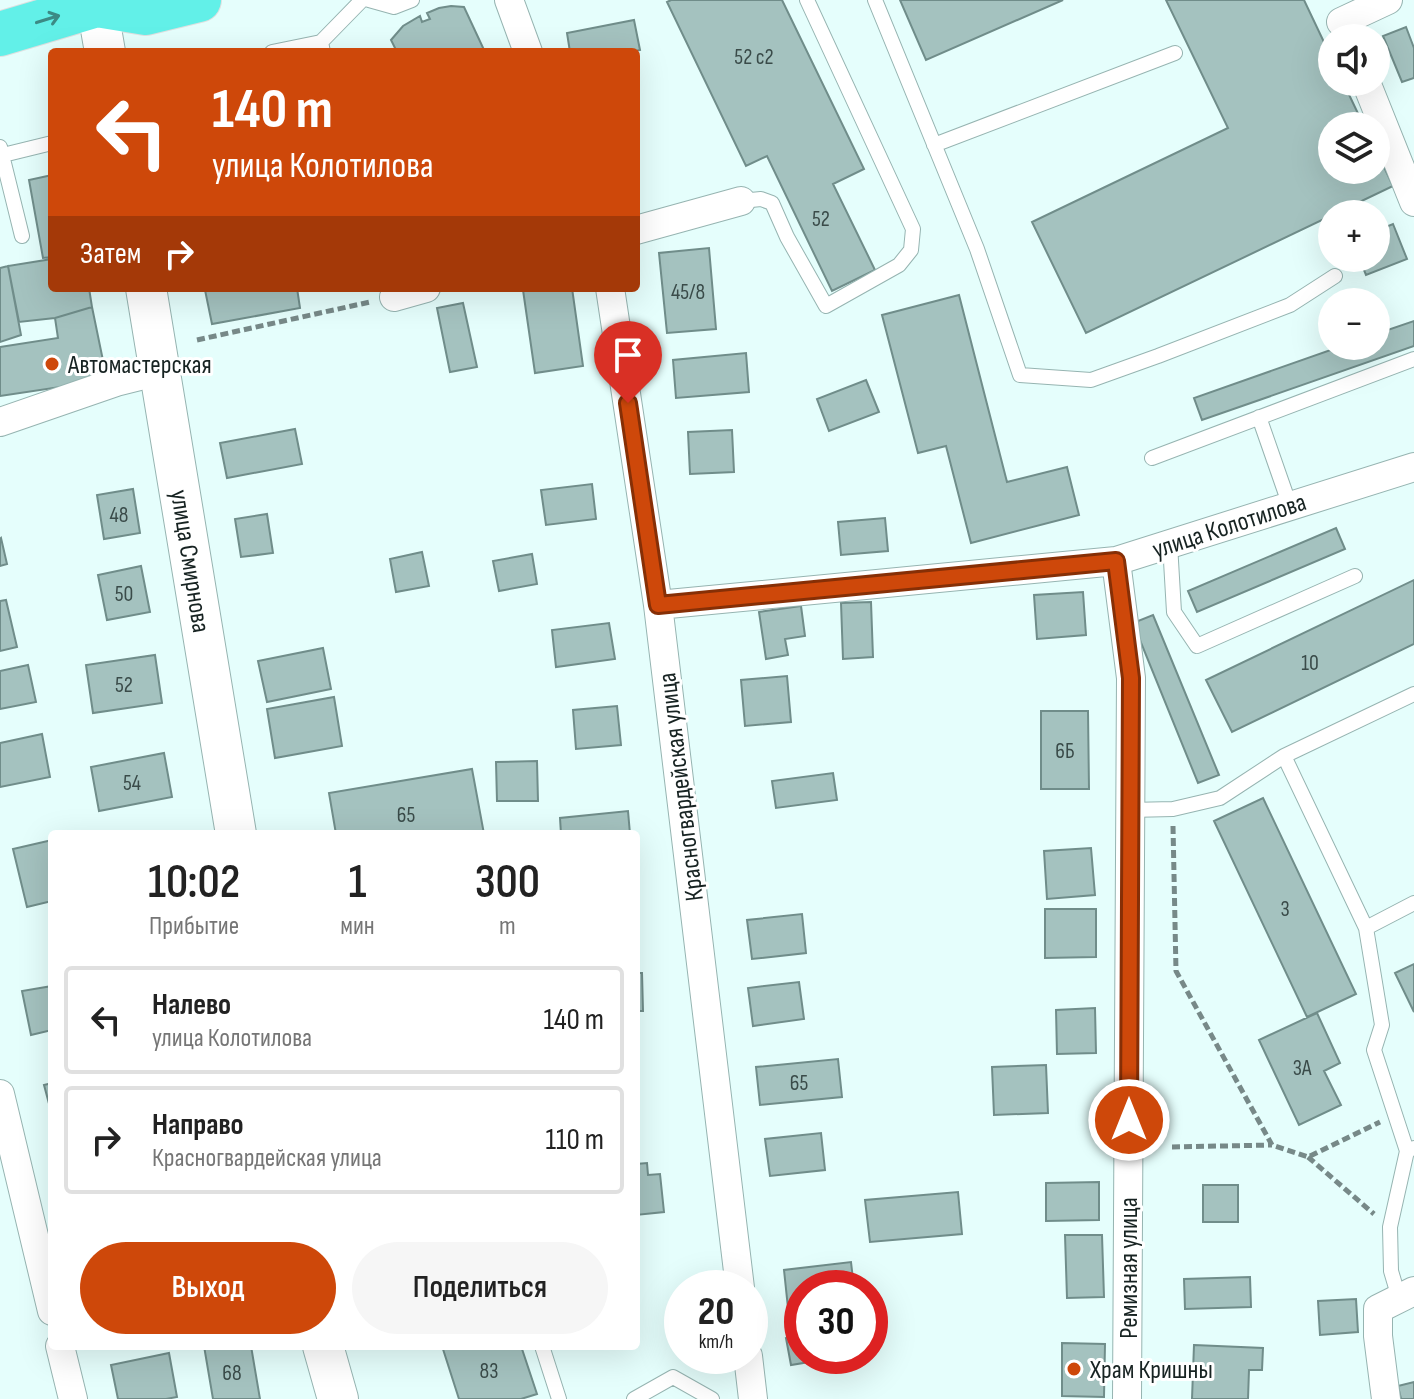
<!DOCTYPE html>
<html lang="ru">
<meta charset="utf-8">
<style>
:root{--surface:#fff;--page:#f6f6f6;--text:#222;--muted:#767676;--line:#e0e0e0;--accent:#ce480a}
body{margin:0;font-family:"Sofia Sans Condensed",sans-serif;background:var(--page);color:var(--text);height:100vh;display:flex;flex-direction:column;font-size:30px;white-space:nowrap}
*{box-sizing:border-box;margin:0}
p{font-size:26px;color:var(--muted)}
.icon{flex:none;width:44px;height:44px;fill:none;stroke:currentColor;stroke-width:2;stroke-linecap:round;stroke-linejoin:round}
.map{position:relative;flex:1;overflow:hidden}
.panel{position:absolute;left:48px;top:830px;width:592px;height:520px;display:flex;flex-direction:column;background:var(--surface);border-radius:8px;box-shadow:0 8px 32px #0002}
.panel>*{flex:none}
.guide{position:absolute;left:48px;top:48px;width:592px;height:244px;border-radius:8px;box-shadow:0 8px 32px #0002;background:#ce480a;color:#fff;overflow:hidden}
.tools{position:absolute;left:1318px;top:24px;display:grid;gap:16px}
.tools a{display:grid;place-items:center;width:72px;height:72px;border-radius:50%;background:var(--surface);box-shadow:0 8px 32px #0002;font-size:40px}
.speed{position:absolute;left:664px;top:1270px;display:flex;gap:16px;font-size:40px;font-weight:700;text-align:center}
.speed>*{display:grid;place-content:center;width:104px;height:104px;border-radius:50%;background:var(--surface);box-shadow:0 8px 32px #0002;line-height:1}
.speed small{font-size:20px;font-weight:400}
.speed .limit{border:12px solid #d22;background:#fff;color:#111}
.pin{position:absolute;display:grid;place-items:center;width:68px;height:68px;color:#fff;margin:-82px -34px;border-radius:50% 50% 50% 0;rotate:-45deg;box-shadow:0 0 8px #0007}
.pin .icon{rotate:45deg}
.me{position:absolute;width:88px;margin:-44px;rotate:0deg;stroke-linejoin:round;filter:drop-shadow(0 0 6px #0008)}
.turn{display:flex;align-items:center;gap:28px;height:168px;padding:0 32px;font-size:36px}
.turn .icon{width:104px;height:104px;stroke-width:2.5}
.turn b{display:block;font-size:56px;line-height:68px}
.then{display:flex;align-items:center;height:76px;padding:0 32px;background:#0003;gap:16px;font-size:30px}
.eta{display:flex;justify-content:space-evenly;align-items:center;height:136px;text-align:center}
.eta b{font-size:48px;font-weight:600;line-height:56px}
.action{display:flex;gap:16px;margin-top:auto;padding:16px 32px}
.action a{flex:1;height:92px;border-radius:48px;background:var(--accent);color:#fff;font-size:32px;font-weight:600;line-height:92px;text-align:center}
.action a+a{background:var(--page);color:var(--text)}
ul{padding:0;list-style:none}
li{display:flex;align-items:center;gap:24px;height:108px;margin:0 16px 12px;padding:0 16px;border:4px solid var(--line);border-radius:8px}
li div{flex:1}
li b{display:block;font-size:30px}
li em{font-style:normal}
.map>svg:first-child{display:block}
.building{fill:#a4c2bf;stroke:#708d8a;stroke-width:2}
.lines{fill:none;stroke-linecap:round;stroke-linejoin:round}
.service-casing{stroke:#96b4b1;stroke-width:16}
.minor-casing{stroke:#96b4b1;stroke-width:30}
.secondary-casing{stroke:#96b4b1;stroke-width:42}
.trunk-casing{stroke:#dfe0e0;stroke-width:46}
.path{stroke:#778988;stroke-width:5;stroke-dasharray:8 4;stroke-linecap:butt}
.service{stroke:#fff;stroke-width:14}
.minor{stroke:#fff;stroke-width:28}
.secondary{stroke:#fff;stroke-width:40}
.trunk{stroke:#62f0e8;stroke-width:44}
.oneway{stroke:#3c8a85}
.route-casing{stroke:#862f06;stroke-width:20}
.route{stroke:#ce480a;stroke-width:14}
.poi-dot{fill:#ce480a;stroke:#fff;stroke-width:3}
.labels{text-anchor:middle;stroke-width:6;stroke-linejoin:round;paint-order:stroke}
.number-label{font-size:22px;fill:#3a4b49}
.poi-label{font-size:26px;fill:#172322;stroke:#fff;text-anchor:start}
.street-label{font-size:26px;fill:#172322;stroke:#fff}
</style>
<div class="map">
<svg width="1414" height="1399" viewBox="0 0 1414 1399">
<rect width="100%" height="100%" fill="#e5fefc"/>
<path class="building" d="M 671,0 L 782,0 L 864,169 L 833,184 L 875,270 L 832,291 L 767,156 L 746,166 L 667,2 Z
M 900,0 L 1063,0 L 926,60 Z
M 1166,0 L 1304,0 L 1332,59 L 1332,82 L 1343,82 L 1364,126 L 1332,126 L 1332,170 L 1376,170 L 1376,150 L 1393,186 L 1086,333 L 1032,222 L 1228,128 Z
M 451,6 L 464,7 L 485,52 L 397,52 L 391,40 L 403,26 L 420,16 L 422,22 L 430,19 L 427,13 L 439,8 Z
M 634,20 L 640,50 L 631,52 L 570,52 L 567,33 Z
M 1406,27 L 1414,48 L 1414,78 L 1402,82 L 1383,36 Z
M 52,175 L 52,257 L 43,258 L 29,180 Z
M 1393,224 L 1407,259 L 1366,275 L 1359,258 L 1376,258 L 1376,231 Z
M 709,248 L 716,329 L 667,333 L 659,253 Z
M 52,259 L 52,288 L 89,288 L 92,307 L 55,318 L 19,322 L 8,266 Z
M 8,266 L 21,335 L 0,342 L 0,268 Z
M 214,288 L 297,288 L 300,308 L 212,324 L 205,290 Z
M 535,288 L 572,288 L 583,366 L 535,373 L 523,290 Z
M 959,295 L 1007,482 L 1067,467 L 1079,515 L 971,543 L 946,446 L 918,453 L 882,315 Z
M 463,303 L 477,367 L 450,372 L 437,308 Z
M 92,307 L 107,380 L 0,396 L 0,347 L 58,338 L 55,318 Z
M 1414,321 L 1414,346 L 1202,420 L 1194,398 L 1342,346 L 1376,346 L 1376,334 Z
M 746,353 L 749,392 L 676,398 L 673,360 Z
M 866,380 L 879,412 L 829,431 L 817,399 Z
M 295,429 L 302,464 L 227,478 L 220,443 Z
M 732,430 L 734,472 L 690,474 L 688,432 Z
M 592,484 L 596,519 L 546,525 L 541,490 Z
M 133,489 L 140,533 L 104,539 L 97,495 Z
M 267,514 L 273,553 L 241,557 L 235,519 Z
M 885,518 L 888,551 L 841,555 L 838,522 Z
M 1336,528 L 1345,549 L 1197,612 L 1188,591 Z
M 1,538 L 7,564 L 0,566 L 0,539 Z
M 422,552 L 429,586 L 396,592 L 390,559 Z
M 532,554 L 537,584 L 499,591 L 493,561 Z
M 141,566 L 150,612 L 107,620 L 98,575 Z
M 1414,580 L 1414,644 L 1232,732 L 1206,680 Z
M 1083,592 L 1086,635 L 1037,639 L 1034,595 Z
M 6,600 L 17,647 L 0,651 L 0,601 Z
M 871,602 L 873,657 L 843,659 L 841,603 Z
M 801,606 L 805,636 L 785,639 L 788,655 L 766,659 L 759,612 Z
M 1153,615 L 1219,775 L 1198,783 L 1133,623 Z
M 609,623 L 615,659 L 556,667 L 552,630 Z
M 323,648 L 331,689 L 267,702 L 258,661 Z
M 155,655 L 162,703 L 93,713 L 86,665 Z
M 28,665 L 36,702 L 0,709 L 0,671 Z
M 787,676 L 791,722 L 745,726 L 741,680 Z
M 334,697 L 342,746 L 275,758 L 267,709 Z
M 617,706 L 621,745 L 576,749 L 573,710 Z
M 1041,711 L 1088,711 L 1089,789 L 1041,789 Z
M 42,734 L 50,777 L 0,787 L 0,743 Z
M 164,753 L 172,797 L 99,811 L 91,767 Z
M 537,761 L 538,801 L 497,801 L 496,762 Z
M 472,769 L 484,834 L 336,834 L 329,793 Z
M 833,773 L 837,800 L 776,808 L 772,781 Z
M 1263,798 L 1356,994 L 1307,1017 L 1214,821 Z
M 628,811 L 630,834 L 561,834 L 560,818 Z
M 52,840 L 52,901 L 27,907 L 13,849 Z
M 1091,848 L 1095,895 L 1047,899 L 1044,851 Z
M 1045,909 L 1096,909 L 1096,957 L 1045,958 Z
M 802,914 L 806,953 L 752,959 L 747,920 Z
M 1414,964 L 1414,1012 L 1395,973 Z
M 636,973 L 642,973 L 643,1011 L 636,1011 Z
M 799,982 L 804,1019 L 753,1026 L 748,988 Z
M 52,986 L 52,1030 L 31,1035 L 22,991 Z
M 1095,1008 L 1096,1053 L 1057,1054 L 1056,1010 Z
M 1317,1013 L 1340,1063 L 1324,1071 L 1341,1105 L 1299,1125 L 1259,1040 Z
M 838,1059 L 842,1097 L 760,1105 L 756,1067 Z
M 1046,1065 L 1048,1113 L 994,1115 L 992,1067 Z
M 52,1083 L 52,1115 L 44,1085 Z
M 821,1133 L 825,1170 L 770,1176 L 765,1139 Z
M 647,1163 L 648,1175 L 660,1174 L 664,1212 L 636,1215 L 636,1164 Z
M 1099,1182 L 1099,1220 L 1046,1221 L 1046,1183 Z
M 1203,1185 L 1238,1185 L 1238,1222 L 1203,1222 Z
M 958,1192 L 962,1234 L 870,1242 L 865,1200 Z
M 1065,1235 L 1102,1235 L 1104,1297 L 1067,1298 Z
M 851,1262 L 854,1288 L 802,1288 L 802,1307 L 788,1308 L 784,1270 Z
M 1250,1277 L 1251,1307 L 1185,1309 L 1184,1279 Z
M 1356,1299 L 1358,1332 L 1320,1335 L 1318,1301 Z
M 802,1336 L 802,1356 L 834,1356 L 834,1358 L 791,1365 L 786,1338 Z
M 1062,1343 L 1105,1344 L 1104,1397 L 1062,1396 Z
M 1194,1345 L 1263,1348 L 1262,1370 L 1249,1370 L 1248,1399 L 1192,1399 Z
M 204,1346 L 251,1346 L 260,1399 L 213,1399 Z
M 442,1346 L 521,1346 L 537,1394 L 521,1399 L 459,1399 Z
M 169,1353 L 177,1397 L 166,1399 L 118,1399 L 111,1365 Z
M 1414,1382 L 1414,1399 L 1401,1399 L 1398,1386 Z"/>
<g class="lines">
<g class="service-casing">
<path id="service" d="M 369,0 L 394,7 L 412,0
M 875,0 L 977,249 L 1020,375 L 1091,380 L 1158,356 L 1290,305 L 1335,276
M 272,52 L 321,42
M 323,52 L 321,42 L 362,0
M 934,145 L 1175,53
M 0,147 L 22,236
M 3,155 L 52,143
M 741,201 L 761,199 L 772,203 L 787,237 L 826,306 L 899,265 L 911,250 L 913,229 L 807,0
M 1259,417 L 1290,506
M 1152,458 L 1414,359
M 1170,544 L 1174,612 L 1197,646 L 1355,576
M 1414,694 L 1284,756 L 1366,928 L 1414,903
M 1130,810 L 1173,809 L 1220,798 L 1284,756
M 1366,928 L 1382,1025 L 1374,1050 L 1407,1151 L 1414,1148
M 1399,1298 L 1391,1271 L 1390,1227 L 1407,1151
M 542,1346 L 559,1399
M 634,1399 L 673,1377 L 712,1399"/>
</g>
<g class="minor-casing">
<path id="minor" d="M 509,0 L 528,52
M 1341,22 L 1388,0
M 1366,82 L 1414,202
M 636,230 L 741,201
M 610,288 L 658,605 L 740,1288
M 394,297 L 426,288
M 0,422 L 116,382 L 160,371
M 1116,561 L 1131,678 L 1127,1399
M 658,605 L 1116,561 L 1414,467
M 0,1094 L 52,1311
M 60,1346 L 73,1399
M 748,1356 L 753,1399
M 1386,1399 L 1378,1336 L 1378,1309 L 1414,1291"/>
</g>
<g class="secondary-casing">
<path id="secondary" d="M 96,0 L 105,52
M 146,288 L 236,834
M 323,1346 L 338,1399"/>
</g>
<g class="trunk-casing">
<path id="trunk" d="M 0,34 L 97,5 L 146,13 L 199,0"/>
</g>
<path class="path" d="M 197,340 L 370,302
M 1173,826 L 1176,971 L 1272,1145 L 1308,1157 L 1380,1122
M 1172,1147 L 1272,1145
M 1308,1157 L 1374,1214"/>
<use href="#service" class="service"/>
<use href="#minor" class="minor"/>
<use href="#secondary" class="secondary"/>
<use href="#trunk" class="trunk"/>
</g>
<defs><path id="oneway-shaft" d="M-6 0H5M1.5-3L5.5 0L1.5 3" fill="none" stroke-width="1.6" stroke-linecap="round" stroke-linejoin="round" transform="scale(2)"/></defs>
<use class="oneway" href="#oneway-shaft" transform="translate(48 19) rotate(-17)"/>
<g class="lines">
<g class="route-casing">
<path id="route" d="M 628,403 L 658,605 L 1116,561 L 1131,678 L 1129,1120"/>
</g>
<use href="#route" class="route"/>
</g>
<g class="poi-dot">
<circle cx="52" cy="364" r="8"/>
<circle cx="1074" cy="1369" r="8"/>
</g>
<g class="labels">
<g class="number-label">
<text x="754" y="64">52 с2</text>
<text x="821" y="226">52</text>
<text x="688" y="299">45/8</text>
<text x="119" y="522">48</text>
<text x="124" y="601">50</text>
<text x="1310" y="670">10</text>
<text x="124" y="692">52</text>
<text x="1065" y="758">6Б</text>
<text x="132" y="790">54</text>
<text x="406" y="822">65</text>
<text x="1285" y="916">3</text>
<text x="1302" y="1075">3А</text>
<text x="799" y="1090">65</text>
<text x="489" y="1378">83</text>
<text x="232" y="1380">68</text>
</g>
<g class="poi-label">
<text x="68" y="373">Автомастерская</text>
<text x="1090" y="1378">Храм Кришны</text>
</g>
<g class="street-label">
<text transform="translate(1229 525) rotate(-18)" y="9">улица Колотилова</text>
<text transform="translate(191 561) rotate(81)" y="9">улица Смирнова</text>
<text transform="translate(680 787) rotate(-97)" y="9">Красногвардейская улица</text>
<text transform="translate(1128 1268) rotate(-90)" y="9">Ремизная улица</text>
</g>
</g>
</svg>
<div class="tools">
<a><svg class="icon" aria-label="sound" viewBox="0 0 24 24"><path d="M4 9h4l5-4v14l-5-4H4zM17 9q2 3 0 6"/></svg></a>
<a><svg class="icon" aria-label="layers" viewBox="0 0 24 24"><path d="M12 4l9 5-9 5-9-5zM3 14l9 5 9-5"/></svg></a>
<a>+</a>
<a>−</a>
</div>
<div class="speed"><div>20<small>km/h</small></div><div class="limit">30</div></div>
<div class="pin" style="left:628px;top:403px;background:#d93025"><svg class="icon" aria-label="arrive" viewBox="0 0 24 24"><path d="M6 21V4h12l-3 4 3 4H6"/></svg></div>
<svg class="me" style="left:1129px;top:1120px" viewBox="-20 -20 40 40"><circle r="17" fill="#ce480a" stroke="#fff" stroke-width="3"/><path d="M0-11L8 9 0 5-8 9z" fill="#fff"/></svg>
<div class="guide">
<div class="turn"><svg class="icon" aria-label="left" viewBox="0 0 24 24"><path d="M17 20v-9H6M10 6l-5 5 5 5"/></svg><div><b>140 m</b>улица Колотилова</div></div>
<div class="then">Затем<svg class="icon" aria-label="right" viewBox="0 0 24 24"><path d="M7 20v-9h11M14 6l5 5-5 5"/></svg></div>
</div>
<section class="panel">
<div class="eta">
<div><b>10:02</b><p>Прибытие</p></div>
<div><b>1</b><p>мин</p></div>
<div><b>300</b><p>m</p></div>
</div>
<ul>
<li><svg class="icon" aria-label="left" viewBox="0 0 24 24"><path d="M17 20v-9H6M10 6l-5 5 5 5"/></svg><div><b>Налево</b><p>улица Колотилова</p></div><em>140 m</em></li>
<li><svg class="icon" aria-label="right" viewBox="0 0 24 24"><path d="M7 20v-9h11M14 6l5 5-5 5"/></svg><div><b>Направо</b><p>Красногвардейская улица</p></div><em>110 m</em></li>
</ul>
<div class="action"><a>Выход</a><a>Поделиться</a></div>
</section>
</div>
